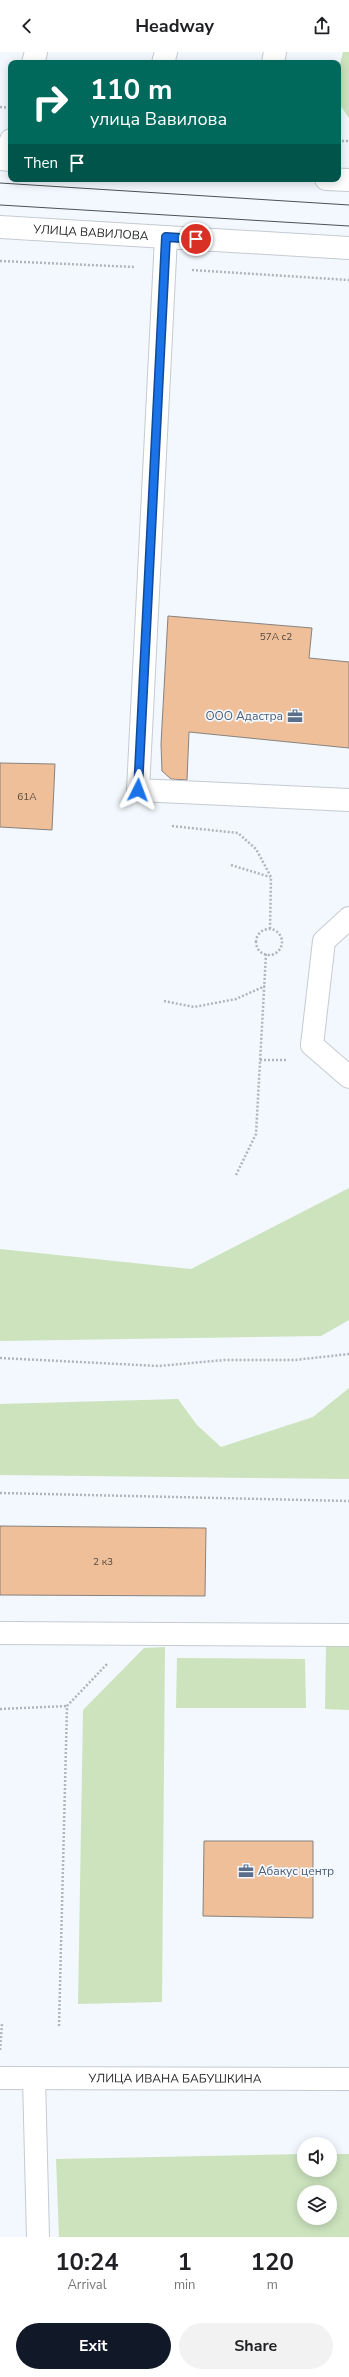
<!DOCTYPE html>
<meta charset="utf-8">
<style>
:root{--surface:#fff;--page:#f2f2f2;--text:#202124;--muted:#757577;--accent:#111827}
body{margin:0;font-family:"Nunito Sans",sans-serif;background:var(--page);color:var(--text);height:100vh;display:flex;flex-direction:column;font-size:15px;white-space:nowrap}
*{box-sizing:border-box;margin:0}
p{font-size:13px;color:var(--muted)}
.icon{flex:none;width:22px;height:22px;fill:none;stroke:currentColor;stroke-width:2;stroke-linecap:round;stroke-linejoin:round}
.map{position:relative;height:2185px;overflow:hidden}
.details{display:flex;flex-direction:column;background:var(--surface);flex:1}
.details>*{flex:none}
.hud{position:absolute;left:8px;top:8px;width:333px;height:122px;border-radius:8px;box-shadow:0 2px 10px #0003;background:#00695c;color:#fff;overflow:hidden}
.tools{position:absolute;left:297px;top:2085px;display:grid;gap:8px}
.tools a{display:grid;place-items:center;width:40px;height:40px;border-radius:50%;background:var(--surface);box-shadow:0 2px 10px #0003;font-size:20px}
.pin{position:absolute;display:grid;place-items:center;width:34px;height:34px;color:#fff;margin:-17px;border:2px solid #fff;border-radius:50%;box-shadow:0 1px 4px #0007}
.me{position:absolute;width:44px;margin:-22px;rotate:3deg;stroke-linejoin:round;filter:drop-shadow(0 0 3px #0008)}
.turn{display:flex;align-items:center;gap:14px;height:84px;padding:0 16px;font-size:18px}
.turn .icon{width:52px;height:52px;stroke-width:2.5}
.turn b{display:block;font-size:28px;line-height:34px}
.then{display:flex;align-items:center;height:38px;padding:0 16px;background:#0003;gap:8px;font-size:15px}
.eta{display:flex;justify-content:space-evenly;align-items:center;height:68px;text-align:center}
.eta b{font-size:24px;font-weight:700;line-height:28px}
.cta{display:flex;gap:8px;margin-top:auto;padding:8px 16px}
.cta a{flex:1;height:46px;border-radius:24px;background:var(--accent);color:#fff;font-size:16px;font-weight:700;line-height:46px;text-align:center}
.cta a+a{background:var(--page);color:var(--text)}
header{display:flex;justify-content:space-between;align-items:center;height:52px;padding:0 16px;background:var(--surface);font-size:18px;font-weight:700}
.map>svg:first-child{display:block}
.green{fill:#cce3be;fill-rule:evenodd}
.building{fill:#eebf99;stroke:#88827e}
.lines{fill:none;stroke-linecap:round;stroke-linejoin:round}
.minor-casing{stroke:#c5cbd0;stroke-width:24}
.major-casing{stroke:#c5cbd0;stroke-width:24}
.path{stroke:#b0b5b9;stroke-width:2.5;stroke-dasharray:2 2;stroke-linecap:butt}
.minor{stroke:#fff;stroke-width:22}
.major{stroke:#fff;stroke-width:22}
.tram{stroke:#4e5154;stroke-width:1}
.route-casing{stroke:#114b97;stroke-width:10}
.route{stroke:#1a73e8;stroke-width:7}
.labels{text-anchor:middle;stroke-width:3.5;stroke-linejoin:round;paint-order:stroke}
.number-label{font-size:10px;fill:#534840}
.street-label{font-size:12px;fill:#1f2123;stroke:#f2f8fd}
.service-label{font-size:12px;fill:#4e5e75;stroke:#f2f8fd;text-anchor:end}
</style>
<header><svg class="icon" aria-label="back" viewBox="0 0 24 24"><path d="M15 5l-7 7 7 7"/></svg>Headway<svg class="icon" aria-label="share" viewBox="0 0 24 24"><path d="M12 15V3M7 8l5-5 5 5M5 13v7h14v-7"/></svg></header>
<div class="map">
<svg width="349" height="2185" viewBox="0 0 349 2185">
<rect width="100%" height="100%" fill="#f2f8fd"/>
<path class="green" d="M 343,0 L 349,0 L 349,66 L 338,50 L 338,19 Z
M 349,1136 L 349,1268 L 321,1284 L 0,1289 L 0,1197 L 191,1217 Z
M 349,1336 L 349,1427 L 0,1423 L 0,1352 L 178,1347 L 197,1373 L 221,1395 L 313,1365 Z
M 326,1593 L 349,1593 L 349,1658 L 325,1657 Z
M 165,1595 L 162,1950 L 78,1952 L 83,1658 L 144,1596 Z
M 177,1606 L 305,1607 L 306,1656 L 176,1656 Z
M 304,2102 L 304,2118 L 330,2118 L 330,2102 L 349,2102 L 349,2185 L 59,2185 L 56,2107 ZM 304,2140 L 330,2140 L 330,2166 L 304,2166 Z"/>
<path class="building" d="M 168,564 L 312,576 L 309,606 L 349,610 L 349,696 L 189,680 L 187,728 L 171,727 L 162,719 L 161,692 Z
M 0,711 L 55,712 L 52,778 L 0,775 Z
M 0,1474 L 206,1476 L 205,1544 L 0,1543 Z
M 204,1789 L 313,1789 L 313,1866 L 203,1864 Z"/>
<g class="lines">
<g class="minor-casing">
<g id="minor">
<path d="M 33,11 L 36,0"/>
<path d="M 163,11 L 166,0"/>
<path d="M 273,11 L 275,0"/>
<path d="M 6,107 L 11,88"/>
<path d="M 166,185 L 138,738 L 349,748"/>
<path d="M 349,866 L 324,889 L 312,993 L 349,1025"/>
<path d="M 0,1581 L 349,1583"/>
<path id="s1" d="M 0,2026 L 349,2027"/>
<path d="M 34,2026 L 38,2185"/>
</g>
</g>
<g class="major-casing">
<g id="major">
<path d="M 0,107 L 11,108"/>
<path d="M 326,127 L 349,128"/>
<path id="s2" d="M 0,175 L 349,196"/>
</g>
</g>
<path class="path" d="M 0,55 L 11,56
M 338,89 L 349,89
M 0,209 L 135,215
M 192,218 L 349,228
M 172,774 L 238,781 L 256,797 L 271,825 L 270,877
M 231,813 L 270,825
M256 890a13 13 0 1 1 26 0a13 13 0 1 1-26 0Z
M 164,949 L 194,955 L 236,947 L 265,934
M 260,1008 L 288,1008
M 236,1123 L 256,1082 L 266,902
M 0,1306 L 159,1314 L 224,1308 L 295,1308 L 349,1302
M 0,1441 L 349,1449
M 0,1657 L 67,1654
M 59,1974 L 67,1654 L 108,1611
M 0,1998 L 2,1972"/>
<use href="#minor" class="minor"/>
<use href="#major" class="major"/>
<path class="tram" d="M 0,131 L 349,153
M 0,153 L 349,174"/>
</g>
<g class="lines">
<g class="route-casing">
<path id="route" d="M 138,738 L 166,185 L 196,187"/>
</g>
<use href="#route" class="route"/>
</g>
<defs>
<g id="office-bare" transform="scale(1.2)"><path d="M-6-3h4V-5.5h4V-3h4V5H-6ZM-1-4.5V-3h2v-1.5ZM-6 0V1H6V0Z" fill="#5c6f8a" stroke="#f2f8fd" stroke-width="2.5" paint-order="stroke"/></g>
</defs>
<g fill-rule="evenodd">
<use href="#office-bare" x="295" y="664"/>
<use href="#office-bare" x="246" y="1819"/>
</g>
<g class="labels">
<g class="number-label">
<text x="276" y="588">57А с2</text>
<text x="27" y="748">61А</text>
<text x="103" y="1513">2 к3</text>
</g>
<g class="street-label">
<text dy="4" stroke="none"><textPath href="#s2" startOffset="91">УЛИЦА ВАВИЛОВА</textPath></text>
<text dy="4" stroke="none"><textPath href="#s1" startOffset="175">УЛИЦА ИВАНА БАБУШКИНА</textPath></text>
</g>
<g class="service-label">
<text x="283" y="668">ООО Адастра</text>
<text x="258" y="1823" text-anchor="start">Абакус центр</text>
</g>
</g>
</svg>
<div class="tools">
<a><svg class="icon" aria-label="sound" viewBox="0 0 24 24"><path d="M4 9h4l5-4v14l-5-4H4zM17 9q2 3 0 6"/></svg></a>
<a><svg class="icon" aria-label="layers" viewBox="0 0 24 24"><path d="M12 4l9 5-9 5-9-5zM3 14l9 5 9-5"/></svg></a>
</div>
<div class="pin" style="left:196px;top:187px;background:#d93025"><svg class="icon" aria-label="arrive" viewBox="0 0 24 24"><path d="M6 21V4h12l-3 4 3 4H6"/></svg></div>
<svg class="me" style="left:138px;top:738px" viewBox="-20 -20 40 40"><path d="M0-17L14 15 0 8-14 15z" fill="#1a73e8" stroke="#fff" stroke-width="4"/></svg>
<div class="hud">
<div class="turn"><svg class="icon" aria-label="right" viewBox="0 0 24 24"><path d="M7 20v-9h11M14 6l5 5-5 5"/></svg><div><b>110 m</b>улица Вавилова</div></div>
<div class="then">Then<svg class="icon" aria-label="arrive" viewBox="0 0 24 24"><path d="M6 21V4h12l-3 4 3 4H6"/></svg></div>
</div>
</div>
<section class="details">
<div class="eta">
<div><b>10:24</b><p>Arrival</p></div>
<div><b>1</b><p>min</p></div>
<div><b>120</b><p>m</p></div>
</div>
<div class="cta"><a>Exit</a><a>Share</a></div>
</section>
